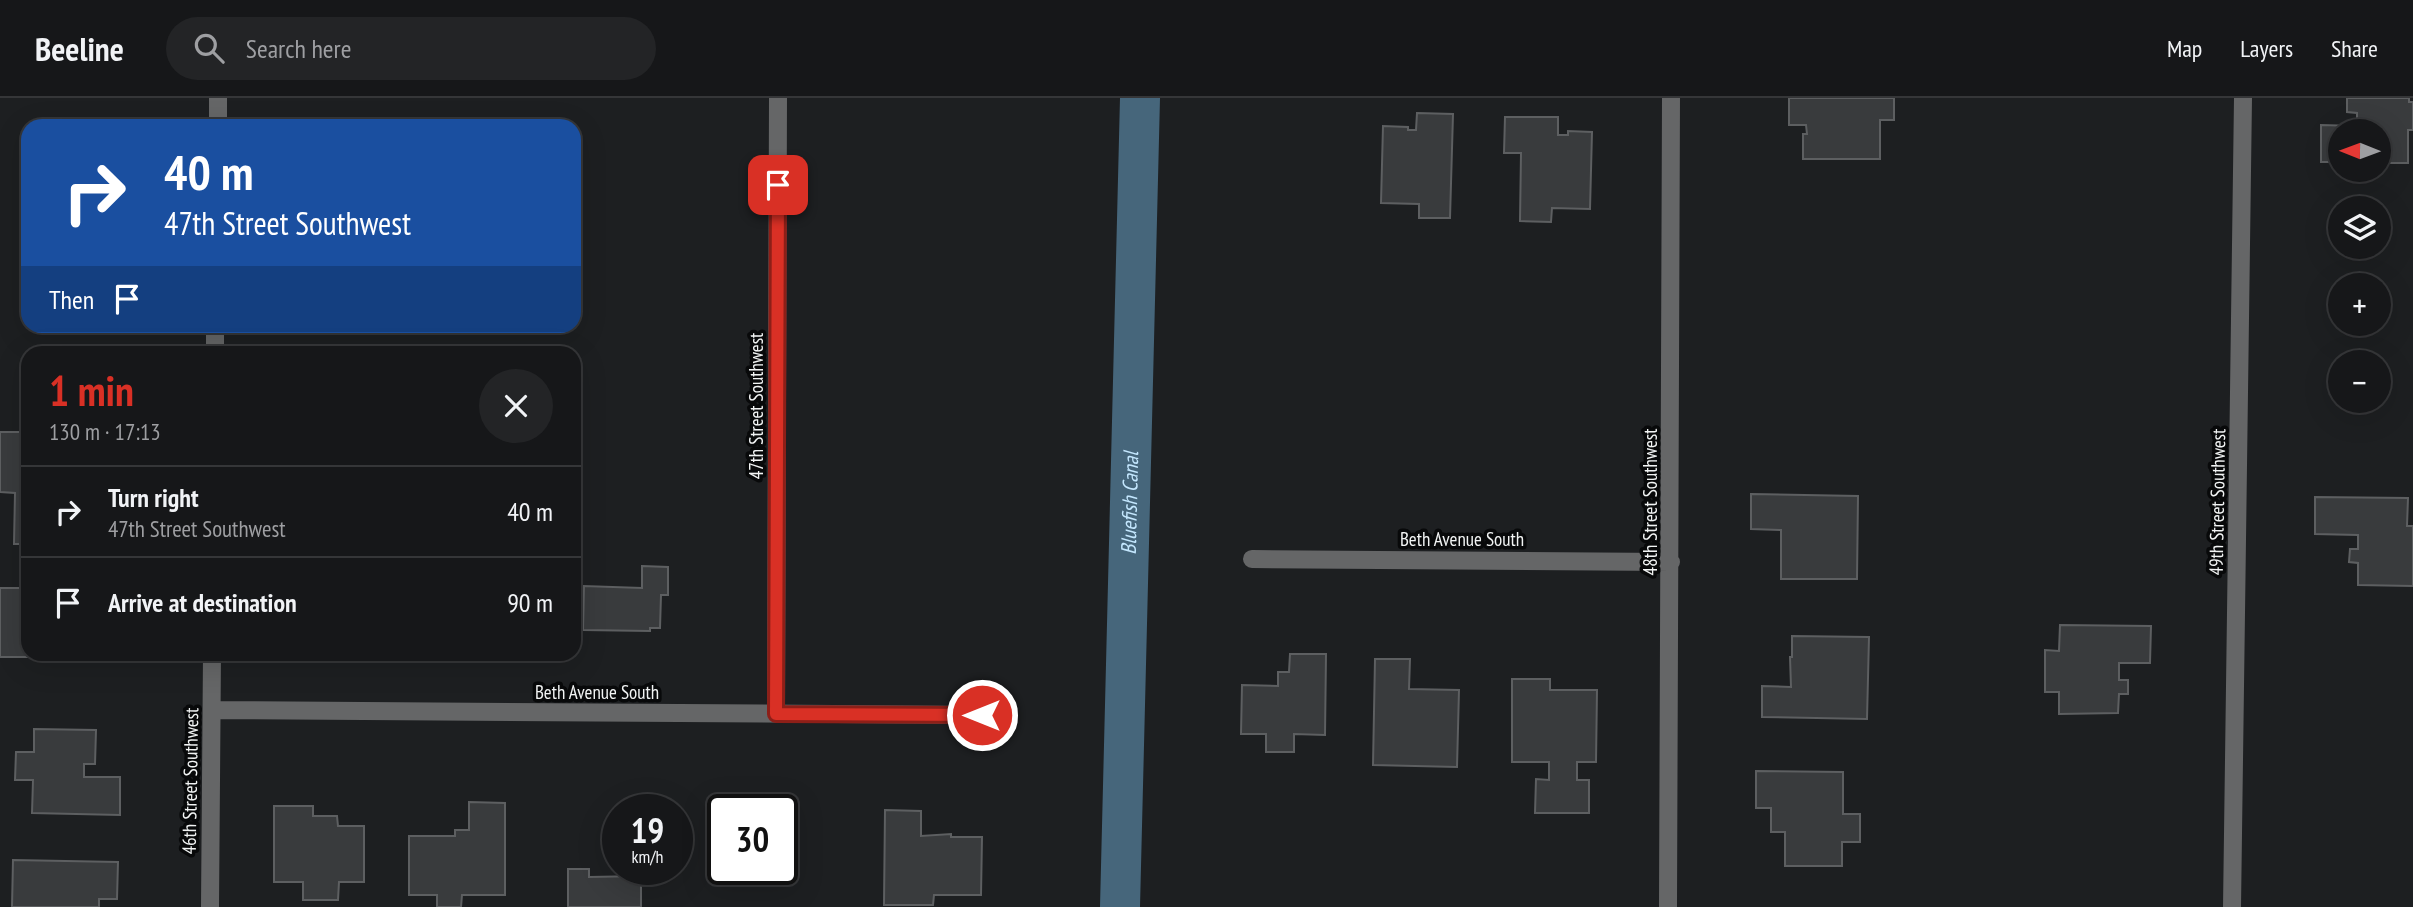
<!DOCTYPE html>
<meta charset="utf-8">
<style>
:root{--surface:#161719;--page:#232426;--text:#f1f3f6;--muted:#9e9fa2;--line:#353638;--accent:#d93025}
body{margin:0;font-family:"PT Sans Narrow",sans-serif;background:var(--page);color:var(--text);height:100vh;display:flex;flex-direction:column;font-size:26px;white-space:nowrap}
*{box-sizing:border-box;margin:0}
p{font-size:23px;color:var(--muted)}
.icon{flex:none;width:38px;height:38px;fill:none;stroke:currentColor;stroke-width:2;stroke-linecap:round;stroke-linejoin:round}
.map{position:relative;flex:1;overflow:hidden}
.side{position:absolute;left:21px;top:248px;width:560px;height:315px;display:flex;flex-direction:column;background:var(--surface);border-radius:21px;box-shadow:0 7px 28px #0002,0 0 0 2px var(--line)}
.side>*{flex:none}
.top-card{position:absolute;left:21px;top:21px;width:560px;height:214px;border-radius:21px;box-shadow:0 7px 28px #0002,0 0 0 2px var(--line);background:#1a4fa0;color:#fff;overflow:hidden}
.needle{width:46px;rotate:271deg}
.buttons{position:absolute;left:2328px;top:21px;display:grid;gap:14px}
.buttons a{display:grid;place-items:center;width:63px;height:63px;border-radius:50%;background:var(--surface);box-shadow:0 7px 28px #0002,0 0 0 2px var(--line);font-size:35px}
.speed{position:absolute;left:602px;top:696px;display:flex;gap:14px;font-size:35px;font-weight:700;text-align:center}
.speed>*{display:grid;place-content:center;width:91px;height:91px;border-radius:50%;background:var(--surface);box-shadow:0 7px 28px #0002,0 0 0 2px var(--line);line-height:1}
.speed small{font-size:18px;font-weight:400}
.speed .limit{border:4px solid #111;border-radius:10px;background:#fff;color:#111}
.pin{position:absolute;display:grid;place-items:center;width:60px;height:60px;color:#fff;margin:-30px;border-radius:14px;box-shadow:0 4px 10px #0006}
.me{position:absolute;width:77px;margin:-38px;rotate:270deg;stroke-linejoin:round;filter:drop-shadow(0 0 5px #0008)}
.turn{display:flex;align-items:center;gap:24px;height:147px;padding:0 28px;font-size:32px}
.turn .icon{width:91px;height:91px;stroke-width:2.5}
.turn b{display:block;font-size:49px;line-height:60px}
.then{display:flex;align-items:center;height:66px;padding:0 28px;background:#0003;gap:14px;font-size:26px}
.round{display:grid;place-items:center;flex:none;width:74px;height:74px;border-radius:37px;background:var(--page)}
.headline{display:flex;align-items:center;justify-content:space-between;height:119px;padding:0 28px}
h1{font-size:42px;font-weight:600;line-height:52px;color:var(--accent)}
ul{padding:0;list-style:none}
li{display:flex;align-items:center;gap:21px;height:91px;padding:0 28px;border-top:2px solid var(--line)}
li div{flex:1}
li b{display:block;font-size:26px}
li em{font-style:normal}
header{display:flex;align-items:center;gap:42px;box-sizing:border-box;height:98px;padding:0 35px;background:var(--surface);border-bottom:2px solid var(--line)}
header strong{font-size:33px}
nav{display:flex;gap:38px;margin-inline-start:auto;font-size:24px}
.search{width:490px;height:63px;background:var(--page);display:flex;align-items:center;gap:18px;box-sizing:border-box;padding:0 24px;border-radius:38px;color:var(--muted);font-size:26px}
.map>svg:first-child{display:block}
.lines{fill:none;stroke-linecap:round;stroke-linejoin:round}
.canal{stroke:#46667b;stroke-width:40}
.building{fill:#393b3d;stroke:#5d5f61;stroke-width:2}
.minor{stroke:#656667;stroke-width:18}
.route-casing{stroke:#8d1f18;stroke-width:18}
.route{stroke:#d93025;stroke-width:12}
.labels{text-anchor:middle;stroke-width:7;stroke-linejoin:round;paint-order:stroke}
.street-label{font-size:19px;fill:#f2f4f4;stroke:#08090a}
.water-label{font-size:21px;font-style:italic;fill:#c4e7fe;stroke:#08090a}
</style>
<header>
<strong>Beeline</strong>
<div class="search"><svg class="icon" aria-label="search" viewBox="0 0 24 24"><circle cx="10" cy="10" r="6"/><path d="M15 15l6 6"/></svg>Search here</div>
<nav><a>Map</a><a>Layers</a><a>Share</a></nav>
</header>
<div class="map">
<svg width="2413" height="809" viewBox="0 0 2413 809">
<rect width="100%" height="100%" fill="#1d1f21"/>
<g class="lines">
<path class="canal" id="s1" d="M 1120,809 L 1140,0"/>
</g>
<path class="building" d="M 1789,0 L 1894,0 L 1894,22 L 1880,22 L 1880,61 L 1803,61 L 1803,36 L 1807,36 L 1806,27 L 1789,27 Z
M 2347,0 L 2409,0 L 2409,4 L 2413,4 L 2413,32 L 2408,32 L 2408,65 L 2378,65 L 2378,33 L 2340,33 L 2340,64 L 2321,64 L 2321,27 L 2357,28 L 2357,15 L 2347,14 Z
M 1417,15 L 1453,16 L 1450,120 L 1419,120 L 1419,106 L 1381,105 L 1383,28 L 1408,29 L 1408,32 L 1416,32 Z
M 1505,19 L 1558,19 L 1558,37 L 1568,37 L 1568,33 L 1592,34 L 1590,111 L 1552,110 L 1551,124 L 1520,123 L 1521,55 L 1504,55 Z
M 0,334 L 28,334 L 28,446 L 14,446 L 15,395 L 0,394 Z
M 1751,396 L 1858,398 L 1857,481 L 1781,481 L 1781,432 L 1751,431 Z
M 2315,399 L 2408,400 L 2407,428 L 2413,428 L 2413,488 L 2358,487 L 2358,465 L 2349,464 L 2350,451 L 2358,451 L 2358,437 L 2315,436 Z
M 642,468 L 668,469 L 668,497 L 661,497 L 660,530 L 650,530 L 650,533 L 583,532 L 584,488 L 642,490 Z
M 0,490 L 28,490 L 28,556 L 94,556 L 94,559 L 0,559 Z
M 2060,527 L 2151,528 L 2150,565 L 2119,565 L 2119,582 L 2128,582 L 2128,596 L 2119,596 L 2118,615 L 2059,616 L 2059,594 L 2045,594 L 2045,552 L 2059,553 Z
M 1792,538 L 1869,539 L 1867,621 L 1762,619 L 1762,588 L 1791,589 L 1790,559 L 1792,559 Z
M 1290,556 L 1326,556 L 1325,637 L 1294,636 L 1294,654 L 1266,654 L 1266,636 L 1241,636 L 1242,587 L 1278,588 L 1278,574 L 1289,574 Z
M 1375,561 L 1410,561 L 1409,591 L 1459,592 L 1457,669 L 1373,667 Z
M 1512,581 L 1550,581 L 1550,592 L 1597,592 L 1596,664 L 1577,664 L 1577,682 L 1589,682 L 1589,715 L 1535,715 L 1536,681 L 1549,682 L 1549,664 L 1512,664 Z
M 34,631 L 96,632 L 95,666 L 84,666 L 84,679 L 120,679 L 120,717 L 32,715 L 33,682 L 15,682 L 16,654 L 34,654 Z
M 1756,673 L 1843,674 L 1843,716 L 1860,716 L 1860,744 L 1842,744 L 1842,768 L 1785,768 L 1785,734 L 1771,734 L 1771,710 L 1756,710 Z
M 469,704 L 505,705 L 505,797 L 462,797 L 461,809 L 437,809 L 437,797 L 409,797 L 409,738 L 455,738 L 455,732 L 469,732 Z
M 274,708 L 313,708 L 313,718 L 337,718 L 338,728 L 364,728 L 364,784 L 339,784 L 338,802 L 303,802 L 303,784 L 274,784 Z
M 885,712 L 921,713 L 921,738 L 951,736 L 951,739 L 982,739 L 981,797 L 934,797 L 933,807 L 884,807 Z
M 13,762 L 118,764 L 117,801 L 99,801 L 99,809 L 12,809 Z
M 568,771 L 589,771 L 589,779 L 641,778 L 641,809 L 568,809 Z"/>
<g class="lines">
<path class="minor" d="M 218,28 L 218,0
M 215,256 L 215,228
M 1252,461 L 1671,464
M 212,612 L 982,617
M 776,616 L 778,0
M 210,809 L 212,556
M 1668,809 L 1671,0
M 2232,809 L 2243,0"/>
</g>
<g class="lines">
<g class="route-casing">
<path id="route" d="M 778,87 L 776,616 L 982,617"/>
</g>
<use href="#route" class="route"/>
</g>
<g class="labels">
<g class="street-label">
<text transform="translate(756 308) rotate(-90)" y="7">47th Street Southwest</text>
<text transform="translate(1650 404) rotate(-90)" y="7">48th Street Southwest</text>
<text transform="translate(2217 404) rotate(-89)" y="7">49th Street Southwest</text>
<text x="1462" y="448">Beth Avenue South</text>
<text x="597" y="601">Beth Avenue South</text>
<text transform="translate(190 683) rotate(-89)" y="7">46th Street Southwest</text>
</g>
<g class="water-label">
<text dy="7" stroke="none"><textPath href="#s1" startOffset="404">Bluefish Canal</textPath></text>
</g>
</g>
</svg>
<div class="buttons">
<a><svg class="needle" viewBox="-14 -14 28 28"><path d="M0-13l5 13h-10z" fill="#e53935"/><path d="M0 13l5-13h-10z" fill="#9e9fa2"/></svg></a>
<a><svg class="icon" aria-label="layers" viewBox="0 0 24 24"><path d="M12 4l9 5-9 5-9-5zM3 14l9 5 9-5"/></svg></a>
<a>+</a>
<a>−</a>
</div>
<div class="speed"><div>19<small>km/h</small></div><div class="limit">30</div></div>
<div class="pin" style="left:778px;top:87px;background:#d93025"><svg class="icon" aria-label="arrive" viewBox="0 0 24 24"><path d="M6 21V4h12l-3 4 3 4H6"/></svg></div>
<svg class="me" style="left:982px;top:617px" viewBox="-20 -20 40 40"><circle r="17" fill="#d93025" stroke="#fff" stroke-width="3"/><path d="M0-11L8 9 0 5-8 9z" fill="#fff"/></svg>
<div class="top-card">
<div class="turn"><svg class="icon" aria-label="right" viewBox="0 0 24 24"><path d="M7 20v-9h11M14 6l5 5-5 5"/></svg><div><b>40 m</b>47th Street Southwest</div></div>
<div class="then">Then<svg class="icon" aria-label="arrive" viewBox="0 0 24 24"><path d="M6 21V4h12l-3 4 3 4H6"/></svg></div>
</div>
<section class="side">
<div class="headline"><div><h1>1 min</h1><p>130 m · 17:13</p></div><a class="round"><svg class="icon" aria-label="close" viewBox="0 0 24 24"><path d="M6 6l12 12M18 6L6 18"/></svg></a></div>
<ul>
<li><svg class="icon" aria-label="right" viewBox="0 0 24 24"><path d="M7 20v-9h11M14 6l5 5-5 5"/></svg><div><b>Turn right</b><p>47th Street Southwest</p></div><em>40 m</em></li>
<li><svg class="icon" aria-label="arrive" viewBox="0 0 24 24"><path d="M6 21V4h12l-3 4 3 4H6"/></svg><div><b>Arrive at destination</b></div><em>90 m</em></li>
</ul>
</section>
</div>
